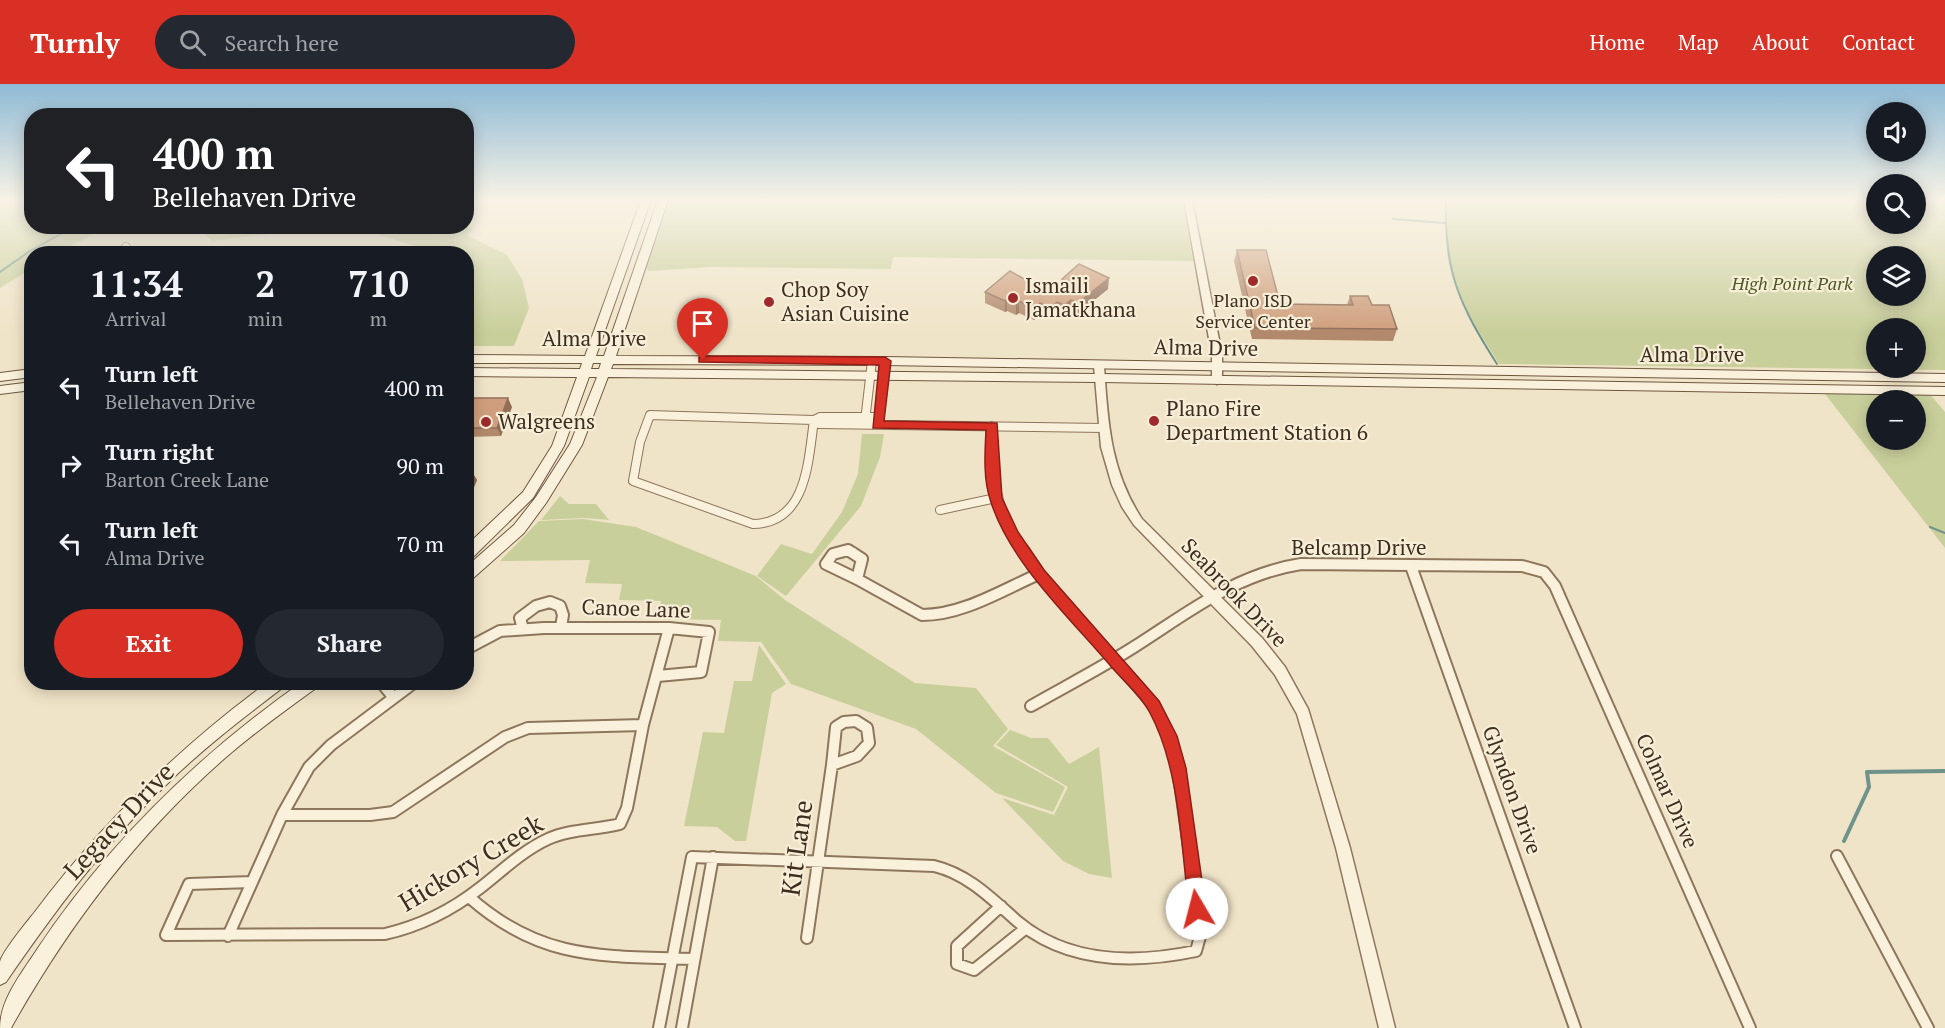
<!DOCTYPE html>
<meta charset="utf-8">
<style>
:root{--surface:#171b24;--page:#242831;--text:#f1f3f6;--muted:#9ea1a6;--accent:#d93025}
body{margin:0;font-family:"PT Serif",serif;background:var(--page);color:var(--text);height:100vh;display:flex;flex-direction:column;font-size:22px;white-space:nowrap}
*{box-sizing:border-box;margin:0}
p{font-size:20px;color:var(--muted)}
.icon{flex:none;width:33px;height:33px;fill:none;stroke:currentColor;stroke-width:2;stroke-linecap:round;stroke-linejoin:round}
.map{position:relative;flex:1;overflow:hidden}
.panel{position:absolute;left:24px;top:162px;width:450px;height:444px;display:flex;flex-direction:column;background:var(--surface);border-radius:24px;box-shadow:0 3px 15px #0003}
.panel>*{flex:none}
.banner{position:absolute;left:24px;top:24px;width:450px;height:126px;border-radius:24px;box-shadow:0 3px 15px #0003;background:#202124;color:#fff;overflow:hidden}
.tools{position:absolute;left:1866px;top:18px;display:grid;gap:12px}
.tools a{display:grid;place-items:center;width:60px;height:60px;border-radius:50%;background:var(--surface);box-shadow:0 3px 15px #0003;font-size:30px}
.pin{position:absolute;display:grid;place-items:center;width:51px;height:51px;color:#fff;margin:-62px -26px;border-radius:50% 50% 50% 0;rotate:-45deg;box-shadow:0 0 6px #0007}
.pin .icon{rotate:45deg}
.me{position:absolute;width:66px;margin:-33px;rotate:352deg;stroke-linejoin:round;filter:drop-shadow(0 0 4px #0008)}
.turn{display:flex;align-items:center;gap:21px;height:126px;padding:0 30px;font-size:27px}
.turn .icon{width:78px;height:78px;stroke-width:2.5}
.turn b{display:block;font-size:42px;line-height:51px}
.eta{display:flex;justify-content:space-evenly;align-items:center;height:102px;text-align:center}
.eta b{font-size:36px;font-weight:800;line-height:42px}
.primary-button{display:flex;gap:12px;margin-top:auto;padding:12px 30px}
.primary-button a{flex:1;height:69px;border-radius:36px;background:var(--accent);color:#fff;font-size:24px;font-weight:800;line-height:69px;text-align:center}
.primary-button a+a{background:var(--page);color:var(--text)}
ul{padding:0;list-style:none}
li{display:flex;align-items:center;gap:18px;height:78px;padding:0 30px}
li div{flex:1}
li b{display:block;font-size:22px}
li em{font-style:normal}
header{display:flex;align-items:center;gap:36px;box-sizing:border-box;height:84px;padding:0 30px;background:var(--accent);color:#fff}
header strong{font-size:28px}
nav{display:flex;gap:33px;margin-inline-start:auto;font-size:21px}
.search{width:420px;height:54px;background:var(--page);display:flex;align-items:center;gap:15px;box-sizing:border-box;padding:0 21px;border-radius:33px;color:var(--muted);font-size:22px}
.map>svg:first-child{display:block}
.green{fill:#c9cf9b;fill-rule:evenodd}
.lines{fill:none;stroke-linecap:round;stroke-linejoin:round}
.stream-far1{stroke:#6f938a;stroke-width:2}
.stream{stroke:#6f938a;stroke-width:4}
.minor-far1-casing{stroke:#8d765c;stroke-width:10}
.minor-casing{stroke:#8d765c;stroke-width:14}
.tertiary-casing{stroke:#8d765c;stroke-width:3}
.secondary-casing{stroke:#6f573f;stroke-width:2}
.minor-far1{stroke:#faf1dc;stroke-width:8}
.minor{stroke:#faf1dc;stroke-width:10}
.tertiary{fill:#faf1dc;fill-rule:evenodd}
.secondary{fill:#faf1dc;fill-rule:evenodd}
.wall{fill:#b2896c}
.shaded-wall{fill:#916f58}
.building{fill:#cf9f7d;stroke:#916f58;stroke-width:1.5}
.route{fill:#d93025;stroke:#8d1f18;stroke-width:1.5}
.poi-dot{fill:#9e2a2b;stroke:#f7eed8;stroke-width:2}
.labels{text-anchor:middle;stroke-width:4.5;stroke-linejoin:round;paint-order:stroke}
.far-park-label{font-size:18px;font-style:italic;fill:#4d5a26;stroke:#f7eed8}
.far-poi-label{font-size:18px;fill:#3d2e20;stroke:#f7eed8}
.poi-label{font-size:21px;fill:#3d2e20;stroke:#f7eed8;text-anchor:start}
.street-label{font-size:21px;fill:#3d2e20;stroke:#f7eed8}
.near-street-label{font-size:26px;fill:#3d2e20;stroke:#f7eed8}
</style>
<header>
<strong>Turnly</strong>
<div class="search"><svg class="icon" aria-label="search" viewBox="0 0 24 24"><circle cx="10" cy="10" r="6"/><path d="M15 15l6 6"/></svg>Search here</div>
<nav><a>Home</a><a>Map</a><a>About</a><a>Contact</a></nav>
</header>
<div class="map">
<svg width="1945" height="944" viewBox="0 0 1945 944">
<rect width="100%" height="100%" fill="#f0e4c8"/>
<path class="green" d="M 9,116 L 31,116 L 32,142 L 107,143 L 58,169 L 32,170 L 31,185 L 0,204 L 0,122 Z
M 669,116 L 1182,116 L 1193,177 L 893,173 L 891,185 L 709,183 L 649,187 L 646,184 Z
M 1449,116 L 1876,116 L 1876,140 L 1916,140 L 1916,116 L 1945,116 L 1945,286 L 1499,280 C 1478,245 1451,209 1447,167 C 1446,151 1448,133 1449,116 ZM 1876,172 L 1916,172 L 1916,212 L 1876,212 ZM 1876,244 L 1916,244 L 1916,284 L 1876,284 Z
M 467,141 L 473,146 L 467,151 L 507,171 L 522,195 L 529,224 L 514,262 L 467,262 L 466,170 L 437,169 L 354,143 Z
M 196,143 L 322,143 L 212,157 Z
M 1825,310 L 1930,310 L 1945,328 L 1945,464 ZM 1876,316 L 1916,316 L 1916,356 L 1876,356 Z
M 862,350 L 884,350 L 880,373 L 861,422 L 786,512 L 757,492 L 781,460 L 812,470 L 842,428 L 858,390 Z
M 560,412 L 569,420 L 596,420 L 609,436 L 584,434 L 541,436 Z
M 583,435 L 636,443 L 756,492 L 785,516 L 915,599 L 976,604 L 1008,645 L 993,662 L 1065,703 L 1053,728 L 996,709 L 916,645 L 791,600 L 761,558 L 718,557 L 721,536 L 657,535 L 661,517 L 619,516 L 622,500 L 585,499 L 590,476 L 500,477 L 539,437 Z
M 759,561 L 786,600 L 772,609 L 746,757 L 735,757 L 717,743 L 684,742 L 703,648 L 724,649 L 734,597 L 752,597 Z
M 1010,646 L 1031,654 L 1048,654 L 1069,680 L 1099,663 L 1112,794 L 1089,790 L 1063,777 L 1002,714 L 1054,731 L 1068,703 L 996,661 Z"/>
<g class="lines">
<path class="stream-far1" d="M 1446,116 C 1444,188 1459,220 1497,280
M 1393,135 L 1445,139
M 0,188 L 30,167 L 75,142
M 1930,443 L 1945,449"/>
<path class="stream" d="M 1844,757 L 1869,703 L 1867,688 L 1945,687"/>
<g class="minor-far1-casing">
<path id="minor-far1" d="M 122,170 L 126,163
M 650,331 L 814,336 C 808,378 807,439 753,440 L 633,397 L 640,358 Z
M 814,336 L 820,333 L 879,333
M 814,336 L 819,340 L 1104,344
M 865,337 L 872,277
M 878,339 L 885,277
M 992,342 C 991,392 995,425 1024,468
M 940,426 L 996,414
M 838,468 L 853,468"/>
</g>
<g class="minor-casing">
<path id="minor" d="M 848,466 L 862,475 L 857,495 L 826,480 L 833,470 Z
M 1411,482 L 1575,944
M 857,495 L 922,531 C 963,531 1002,506 1039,490
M 523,545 L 520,534 L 536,522 L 550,518 L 560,522 L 563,531 L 561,543
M 466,565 L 500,547 L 544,544 L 669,544 L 709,548 L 701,588 L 658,592
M 381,598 L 393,613
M 1031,622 C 1066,602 1101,584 1134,563 C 1189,528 1236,490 1301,480 L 1522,482 L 1544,488 L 1555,502 L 1750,944
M 856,637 L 867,644 L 869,659 L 857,672 L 832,681 L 836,643 L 844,638 Z
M 282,731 L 370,731 L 393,728 L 505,653 L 528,644 L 643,641
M 1837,772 L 1928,944
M 252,798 L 189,800 L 166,851 L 385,850 C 420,842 452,826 480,804 C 502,787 522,767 548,755 C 570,745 596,746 620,740 L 627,724 L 643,641 L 669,544
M 469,813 C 541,877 603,872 694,875
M 1001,822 L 957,862 L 957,880 L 974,886 L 1026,844
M 228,852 L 282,731 L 309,683 L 331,661 L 415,598
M 807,854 L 832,681
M 659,944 L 692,773 L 934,782 C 968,790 992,815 1017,837 C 1068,880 1134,880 1196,867 L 1201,849 L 1178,685 L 1169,652 L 1154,621 L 1039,490 L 1023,466
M 682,944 L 713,773"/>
</g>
<g class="tertiary-casing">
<path id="tertiary" d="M 1184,116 L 1192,116 L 1222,271 L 1222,296 L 1217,300 L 1212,296 L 1212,271 Z
M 1099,279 L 1104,282 C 1108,339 1110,386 1142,435 L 1262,554 L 1285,583 L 1308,625 L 1350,764 L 1395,944 L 1379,944 L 1336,764 L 1297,630 L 1275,591 L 1252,562 L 1134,441 L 1122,423 L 1112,401 L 1101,363 L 1094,282 Z"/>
</g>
<g class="secondary-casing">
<path id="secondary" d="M 641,116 L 651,116 L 596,272 L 604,272 L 658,116 L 668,116 L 616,272 L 885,273 L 1945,290 L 1945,298 L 885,281 L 613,280 L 611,285 L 1100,290 L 1945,303 L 1945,311 L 1100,298 L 608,293 L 582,361 L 546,419 L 524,449 L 471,496 L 466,497 L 466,483 L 514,441 L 536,413 L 570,360 L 597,293 L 589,293 L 564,362 L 533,414 L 471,475 L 466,476 L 466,462 L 523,408 L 552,362 L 577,293 L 466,292 L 466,284 L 580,285 L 582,279 L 466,279 L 466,271 L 585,272 ZM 593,279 L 601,279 L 599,285 L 591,285 Z
M 32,285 L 32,293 L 0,297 L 0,289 Z
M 32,298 L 32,306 L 0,310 L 0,302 Z
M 268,598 L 287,598 L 285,602 C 243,634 202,665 165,702 C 104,761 54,828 6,898 L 0,901 C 0,894 0,885 0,878 C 2,868 26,839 34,829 C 101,740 178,664 268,598 Z
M 302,598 L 321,598 L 319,602 C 287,625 255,648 225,674 C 137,751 68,842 11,944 L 0,944 C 0,916 21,890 36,867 C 107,760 197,672 302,598 Z"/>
</g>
<use href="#minor-far1" class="minor-far1"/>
<use href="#minor" class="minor"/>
<use href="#tertiary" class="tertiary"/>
<use href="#secondary" class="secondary"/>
</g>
<path class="wall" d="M 1237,166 L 1280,220 L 1347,221 L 1350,212 L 1397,245 L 1393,257 L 1252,255 L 1234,177 Z
M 1062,195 L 1108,205 L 1077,230 L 1070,227 L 1063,233 L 1056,229 L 1049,235 L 1040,231 L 1034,236 L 1019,229 L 1016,231 L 1007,227 L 1005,228 L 985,219 L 985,208 L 1051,210 L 1062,201 Z
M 466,314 L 512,323 L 501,352 L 466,353 Z
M 466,388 L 472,388 L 477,396 L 472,408 L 466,408 Z"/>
<path class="shaded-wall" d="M 1109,194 L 1108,205 L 1077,230 L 1078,219 Z
M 1007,215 L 1007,227 L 1005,228 L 1005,217 Z
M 1071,216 L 1070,227 L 1063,233 L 1064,221 Z
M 1019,217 L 1019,229 L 1016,231 L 1016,220 Z
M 1057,218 L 1056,229 L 1049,235 L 1050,224 Z
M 1040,219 L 1040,231 L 1034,236 L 1034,225 Z
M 508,314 L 512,323 L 501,352 L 497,344 Z
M 472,388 L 477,396 L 472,408 L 468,400 Z"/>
<path class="building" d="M 1237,166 L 1266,166 L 1280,220 L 1353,221 L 1350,212 L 1368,212 L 1372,221 L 1389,221 L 1397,245 L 1255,244 Z
M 1079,180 L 1109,194 L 1078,219 L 1071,216 L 1064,221 L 1057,218 L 1050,224 L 1040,219 L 1034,225 L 1019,217 L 1016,220 L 1007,215 L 1005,217 L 985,208 L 1010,187 L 1051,210 L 1066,197 L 1062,195 Z
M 466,314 L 508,314 L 497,344 L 466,344 Z
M 466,388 L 472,388 L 468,400 L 466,400 Z"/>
<linearGradient id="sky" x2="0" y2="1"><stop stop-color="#8fbad6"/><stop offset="0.47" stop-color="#f8f3e6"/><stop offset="1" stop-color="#f8f3e6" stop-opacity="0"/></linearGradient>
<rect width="1945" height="248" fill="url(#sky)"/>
<path class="route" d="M 703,272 L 885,273 L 891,277 L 884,337 L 997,339 L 1002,414 L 1018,448 L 1044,486 L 1159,617 L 1177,652 L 1186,684 L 1206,825 L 1204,831 L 1197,834 L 1191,831 L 1189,825 C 1181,762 1180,685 1150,629 C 1141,611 1122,596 1109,580 C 1068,532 1008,476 990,415 C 983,393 985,368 986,346 L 873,344 L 879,281 L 699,278 L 699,273 Z"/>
<g class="poi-dot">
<circle cx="1253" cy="197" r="6"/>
<circle cx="1013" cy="214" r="6"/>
<circle cx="769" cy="218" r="6"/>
<circle cx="1154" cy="337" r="6"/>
<circle cx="486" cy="338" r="6"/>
</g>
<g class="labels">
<g class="far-park-label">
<text x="1792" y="206">High Point Park</text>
</g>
<g class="far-poi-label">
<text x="1253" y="223">Plano ISD<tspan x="1253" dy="21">Service Center</tspan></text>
</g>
<g class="poi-label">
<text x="1025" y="209">Ismaili<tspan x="1025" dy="24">Jamatkhana</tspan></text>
<text x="781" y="213">Chop Soy<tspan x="781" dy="24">Asian Cuisine</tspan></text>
<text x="1166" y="332">Plano Fire<tspan x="1166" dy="24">Department Station 6</tspan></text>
<text x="498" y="345">Walgreens</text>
</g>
<g class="street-label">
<text x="594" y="262">Alma Drive</text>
<text transform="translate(1206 264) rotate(1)" y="7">Alma Drive</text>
<text x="1692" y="278">Alma Drive</text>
<text x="1359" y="471">Belcamp Drive</text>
<text transform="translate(1234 509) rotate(46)" y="7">Seabrook Drive</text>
<text transform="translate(636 525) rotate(2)" y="7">Canoe Lane</text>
<text transform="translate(1512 706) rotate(70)" y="7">Glyndon Drive</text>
<text transform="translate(1667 707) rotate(66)" y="7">Colmar Drive</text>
</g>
<g class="near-street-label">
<text transform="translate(119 737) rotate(-47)" y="9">Legacy Drive</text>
<text transform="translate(797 764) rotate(-82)" y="9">Kit Lane</text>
<text transform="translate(471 779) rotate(-31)" y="9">Hickory Creek</text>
</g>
</g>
</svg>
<div class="tools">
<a><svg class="icon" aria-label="sound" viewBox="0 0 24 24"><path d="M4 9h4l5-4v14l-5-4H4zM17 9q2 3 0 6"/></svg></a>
<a><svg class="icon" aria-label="search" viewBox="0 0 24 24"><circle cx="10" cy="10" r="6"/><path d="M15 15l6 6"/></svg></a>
<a><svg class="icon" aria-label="layers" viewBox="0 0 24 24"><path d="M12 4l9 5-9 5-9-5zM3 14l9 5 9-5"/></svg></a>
<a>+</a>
<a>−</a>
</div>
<div class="pin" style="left:703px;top:276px;background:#d93025"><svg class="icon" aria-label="arrive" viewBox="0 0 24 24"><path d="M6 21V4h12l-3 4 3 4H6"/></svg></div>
<svg class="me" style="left:1197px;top:825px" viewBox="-20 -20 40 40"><circle r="19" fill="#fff"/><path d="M0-13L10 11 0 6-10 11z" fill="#d93025"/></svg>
<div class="banner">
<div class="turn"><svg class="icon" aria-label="left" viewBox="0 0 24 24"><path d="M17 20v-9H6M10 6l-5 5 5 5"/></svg><div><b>400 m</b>Bellehaven Drive</div></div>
</div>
<section class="panel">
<div class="eta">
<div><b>11:34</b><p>Arrival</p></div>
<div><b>2</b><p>min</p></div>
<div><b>710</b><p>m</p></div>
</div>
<ul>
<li><svg class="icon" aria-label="left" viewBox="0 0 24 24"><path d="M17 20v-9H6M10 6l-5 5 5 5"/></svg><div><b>Turn left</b><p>Bellehaven Drive</p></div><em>400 m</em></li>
<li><svg class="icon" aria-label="right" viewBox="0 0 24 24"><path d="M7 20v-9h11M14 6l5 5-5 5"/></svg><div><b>Turn right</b><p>Barton Creek Lane</p></div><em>90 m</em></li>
<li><svg class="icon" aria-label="left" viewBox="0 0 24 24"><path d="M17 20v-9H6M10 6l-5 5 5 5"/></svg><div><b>Turn left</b><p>Alma Drive</p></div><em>70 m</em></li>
</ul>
<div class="primary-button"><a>Exit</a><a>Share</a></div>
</section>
</div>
